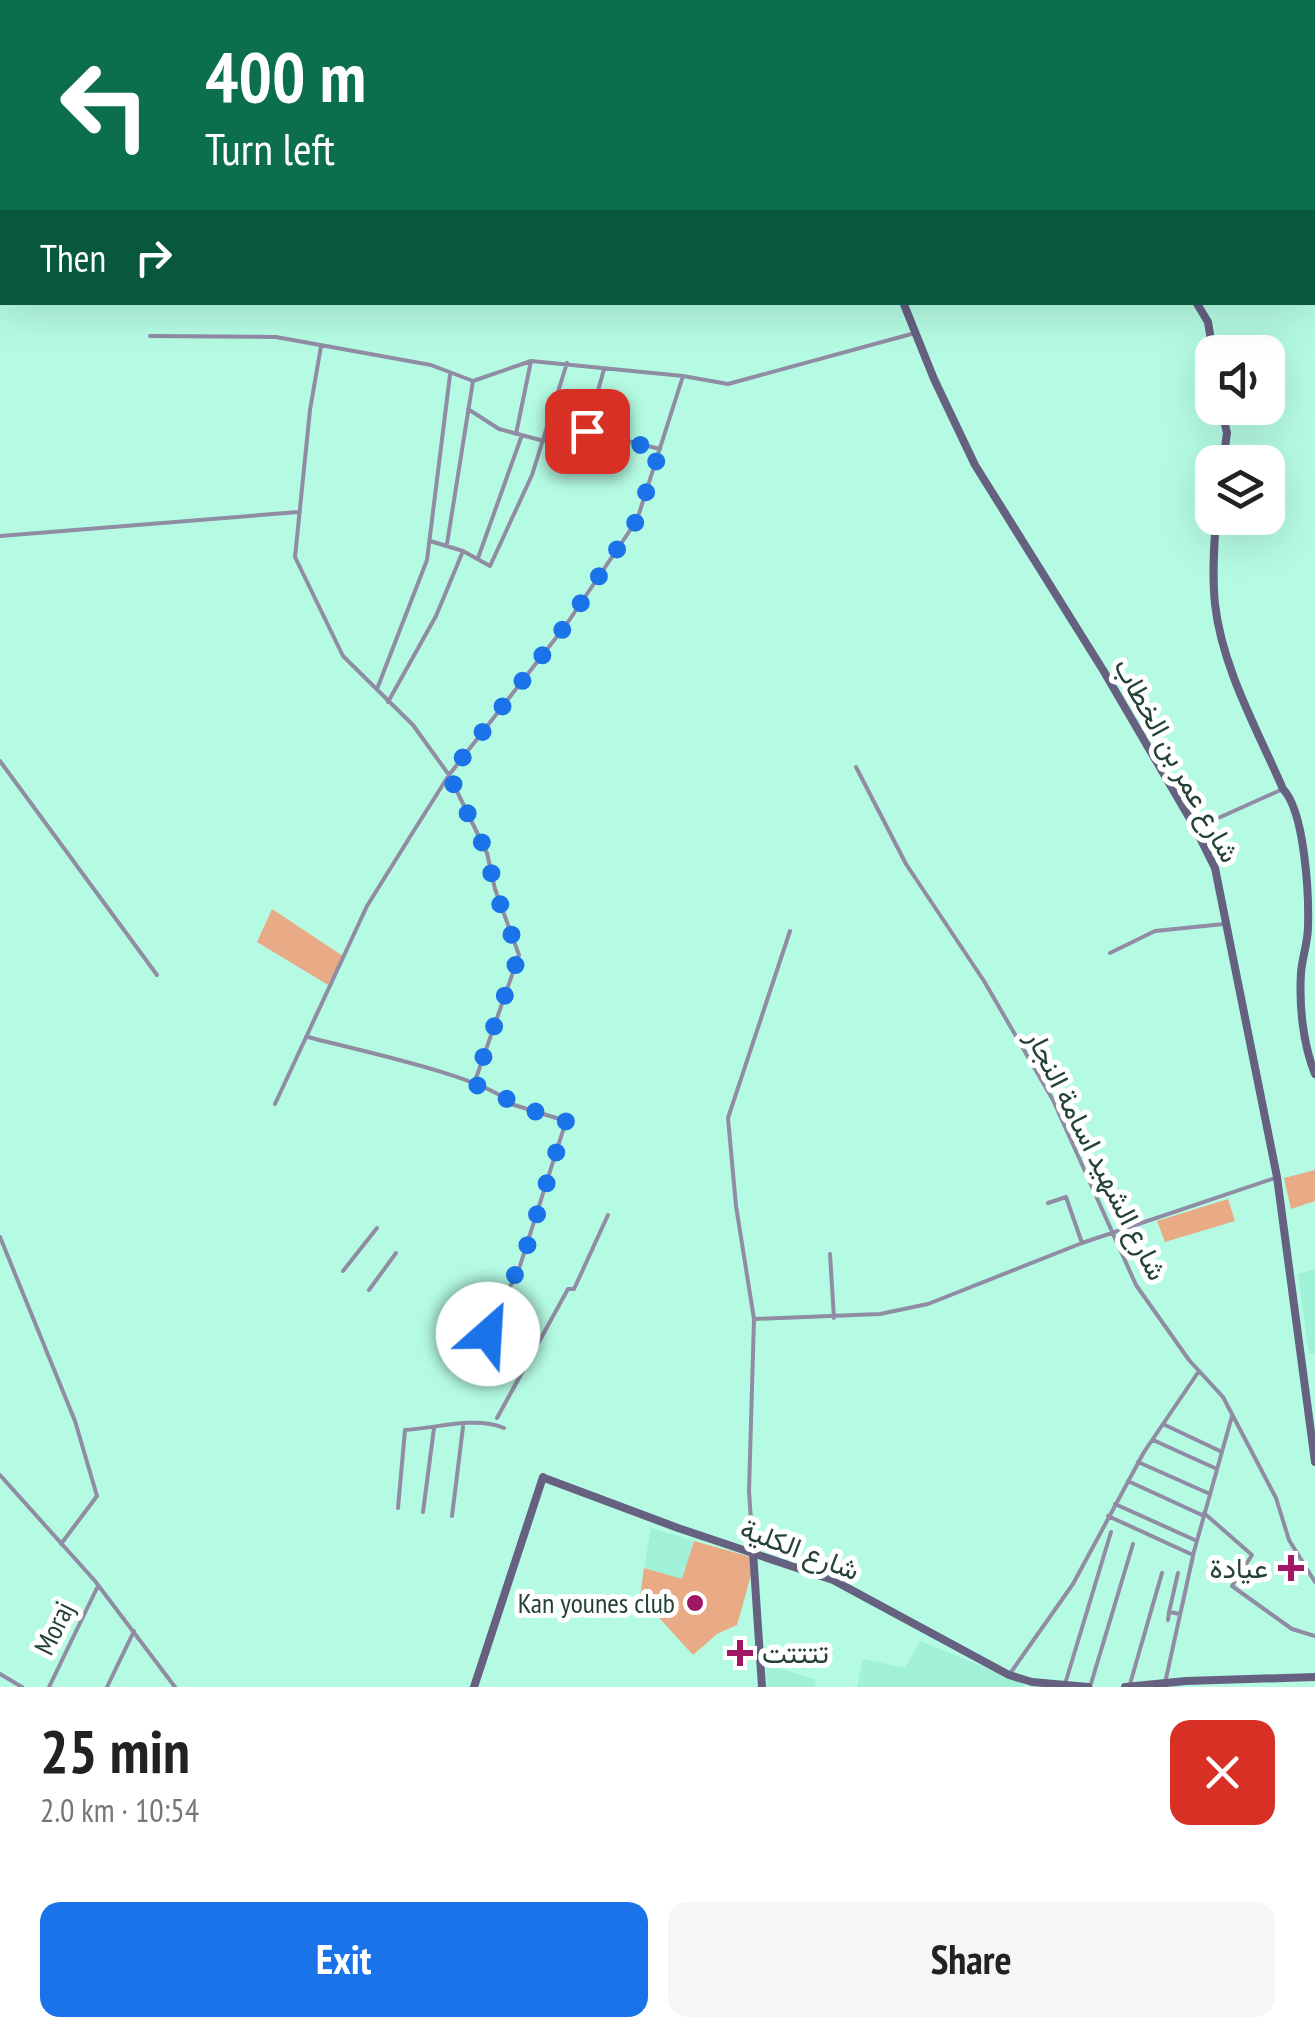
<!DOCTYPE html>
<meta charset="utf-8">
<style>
:root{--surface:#fff;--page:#f6f6f6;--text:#222;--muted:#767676;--accent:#1a73e8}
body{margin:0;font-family:"PT Sans Narrow",Vazirmatn,sans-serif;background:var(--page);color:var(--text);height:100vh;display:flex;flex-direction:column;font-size:38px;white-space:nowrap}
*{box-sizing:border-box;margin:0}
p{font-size:32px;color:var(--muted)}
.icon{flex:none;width:55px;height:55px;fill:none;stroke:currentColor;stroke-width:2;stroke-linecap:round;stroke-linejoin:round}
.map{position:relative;height:1687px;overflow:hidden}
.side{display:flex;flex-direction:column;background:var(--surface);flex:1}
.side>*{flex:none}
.guide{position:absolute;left:0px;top:0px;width:1315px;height:305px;box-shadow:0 10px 40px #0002;background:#0b6e4f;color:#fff;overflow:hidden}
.tools{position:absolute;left:1195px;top:335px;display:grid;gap:20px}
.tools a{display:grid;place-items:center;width:90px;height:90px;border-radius:20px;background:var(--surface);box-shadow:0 10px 40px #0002;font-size:50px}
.pin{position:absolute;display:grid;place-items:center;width:85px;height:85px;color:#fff;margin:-42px;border-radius:20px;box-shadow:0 5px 15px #0006}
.me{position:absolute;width:110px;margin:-55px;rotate:26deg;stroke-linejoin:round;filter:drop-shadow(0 0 8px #0008)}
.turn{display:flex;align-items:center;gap:35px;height:210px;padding:0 40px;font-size:45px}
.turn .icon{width:130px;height:130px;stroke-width:2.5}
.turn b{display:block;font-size:70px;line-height:85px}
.then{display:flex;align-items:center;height:95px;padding:0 40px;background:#0003;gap:20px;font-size:38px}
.round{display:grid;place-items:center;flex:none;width:105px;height:105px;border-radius:20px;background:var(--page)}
.summary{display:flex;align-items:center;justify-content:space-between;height:170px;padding:0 40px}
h1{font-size:60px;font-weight:800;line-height:75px}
.cta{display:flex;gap:20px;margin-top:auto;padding:20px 40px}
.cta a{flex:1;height:115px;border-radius:20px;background:var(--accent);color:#fff;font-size:40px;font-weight:800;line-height:115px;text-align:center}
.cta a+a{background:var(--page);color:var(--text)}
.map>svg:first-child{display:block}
.built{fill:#a1f1d8}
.green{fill:#e9ab86}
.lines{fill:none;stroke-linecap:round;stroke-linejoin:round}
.street{stroke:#908ca4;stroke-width:4}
.secondary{stroke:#666081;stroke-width:8}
.route{stroke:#1a73e8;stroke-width:18;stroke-dasharray:0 32.4}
.poi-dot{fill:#9f1765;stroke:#fff;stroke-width:4}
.labels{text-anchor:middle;stroke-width:10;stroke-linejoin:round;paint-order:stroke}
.street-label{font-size:28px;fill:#254239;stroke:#fff}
.poi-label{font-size:28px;fill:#254239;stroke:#fff;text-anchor:end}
</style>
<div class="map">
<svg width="1315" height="1687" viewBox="0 0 1315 1687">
<rect width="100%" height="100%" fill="#b5fbe4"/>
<path class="built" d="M 1315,1269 L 1315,1353 L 1309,1354 L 1298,1274 Z
M 651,1528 L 694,1541 L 682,1580 L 644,1568 Z
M 920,1641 L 1023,1683 L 1024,1687 L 857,1687 L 863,1659 L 905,1668 Z
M 765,1663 L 816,1680 L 814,1687 L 767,1687 Z"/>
<path class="green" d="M 272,909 L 343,956 L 328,985 L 257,942 Z
M 1315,1170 L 1315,1201 L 1291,1209 L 1284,1178 Z
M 1228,1199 L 1235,1221 L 1165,1242 L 1157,1221 Z
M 694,1541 L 751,1557 L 754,1565 L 737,1625 L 717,1634 L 693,1655 L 640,1597 L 644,1568 L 682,1579 Z"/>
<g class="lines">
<path class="street" d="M 1104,0 L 1104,2
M 1131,0 L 1148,2
M 981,2 L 981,0
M 1005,2 L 1005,0
M 1030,2 L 1030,0
M 150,336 L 276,337 L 431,365 L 473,381 L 531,361 L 683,376 L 728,384 L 915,333
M 321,346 L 310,410 L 295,557 L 343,656 L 413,725 L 449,775 L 487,853 L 495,889 L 519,955 L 474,1084
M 604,369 L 587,431 L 660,449
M 468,409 L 499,429 L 544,441
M 516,434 L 531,361
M 0,536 L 298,512
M 430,541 L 463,551 L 490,566 L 532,475 L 567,363
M 447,544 L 473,381
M 478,558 L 522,435
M 377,689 L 427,560 L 450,375
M 388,702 L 436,616 L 463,551
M 0,761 L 157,975
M 856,767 L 906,864 L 984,981 L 1053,1100 L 1136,1285 L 1189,1360 L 1223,1397 L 1276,1498 L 1289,1540 L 1315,1582
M 1196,828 L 1283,789
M 1110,953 L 1155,931 L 1224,924
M 308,1037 C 348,1048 488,1077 511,1104 L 566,1121 L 519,1269 L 466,1375
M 275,1104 L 367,906 L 413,832 L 449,775 L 566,625 L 637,520 L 683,376
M 1048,1203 L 1066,1197 L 1082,1243
M 0,1237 L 75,1421 L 97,1496 L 61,1544
M 830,1254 L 834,1318
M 343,1271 L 377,1228
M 369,1290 L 396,1253
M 754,1319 L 880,1314 L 928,1304 L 1082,1243 L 1275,1178
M 497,1418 L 568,1289 L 574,1289 L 608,1215
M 1163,1424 L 1222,1452
M 1153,1440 L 1217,1469
M 1138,1462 L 1210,1494
M 0,1475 L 95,1581 L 175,1687
M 1128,1481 L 1204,1516
M 1115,1504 L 1197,1541
M 398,1508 L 405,1430 C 437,1428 475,1416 504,1428
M 423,1512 L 434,1428
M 1204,1513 L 1252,1555 L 1232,1586 L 1292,1629 L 1315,1636
M 452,1516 L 463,1427
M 1108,1516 L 1193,1555 L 1232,1416
M 753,1552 L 749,1491 L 754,1319 L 736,1206 L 728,1118 L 790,931
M 1169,1612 L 1178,1573
M 1168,1620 L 1169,1612 L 1180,1614
M 0,1674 L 22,1687
M 1009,1675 L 1073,1584 L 1144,1452 L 1199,1371
M 1165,1683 L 1193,1556
M 1065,1684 L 1111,1532
M 1130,1684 L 1162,1573
M 49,1687 L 97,1588
M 107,1687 L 134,1631
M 1090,1687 L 1133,1544"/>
<path class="secondary" d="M 850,0 L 851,2
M 1312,34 L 1315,34
M 903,302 L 934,379 L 975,465 L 1103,670 L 1193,824 L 1215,868 L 1277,1177 L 1315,1462
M 1196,302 L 1208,322 L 1213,352
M 1221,408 L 1227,433 L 1223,462
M 1216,518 C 1214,546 1212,576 1215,604 C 1222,668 1258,731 1283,789 C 1305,812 1309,895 1308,927 C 1308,942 1302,958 1301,973 C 1299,1006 1303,1044 1315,1074
M 547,1479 L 678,1528 L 833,1580 L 1009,1675 L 1032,1682 L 1088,1687
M 753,1552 L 762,1687
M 474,1687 L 543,1477
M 1125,1687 L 1186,1681 L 1315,1677"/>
</g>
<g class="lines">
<path class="route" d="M 488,1334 L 525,1253 L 566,1121 L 511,1104 L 505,1097 L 474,1084 L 519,955 L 495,890 L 487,853 L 449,775 L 566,625 L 637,520 L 660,450 L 587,431"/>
</g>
<g class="poi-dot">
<path d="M1286 1553h10v10h10v10h-10v10h-10v-10h-10v-10h10z"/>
<circle cx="695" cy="1603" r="10"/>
<path d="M735 1638h10v10h10v10h-10v10h-10v-10h-10v-10h10z"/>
</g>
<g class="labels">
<g class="street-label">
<text transform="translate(1177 760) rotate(61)" y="10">شارع عمر بن الخطاب</text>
<text transform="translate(1097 1155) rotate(63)" y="10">شارع الشهيد اسامة النجار</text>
<text transform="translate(800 1549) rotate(21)" y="10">شارع الكلية</text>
<text transform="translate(54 1628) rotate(-64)" y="10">Moraj</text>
</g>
<g class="poi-label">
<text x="1268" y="1578">عيادة</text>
<text x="675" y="1613">Kan younes club</text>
<text x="762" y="1663" text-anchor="start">تتتتت</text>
</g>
</g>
</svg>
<div class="tools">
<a><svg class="icon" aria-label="sound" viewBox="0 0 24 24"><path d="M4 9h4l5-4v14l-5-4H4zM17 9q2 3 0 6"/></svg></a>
<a><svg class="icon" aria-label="layers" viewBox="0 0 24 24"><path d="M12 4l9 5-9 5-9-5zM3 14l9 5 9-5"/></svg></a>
</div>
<div class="pin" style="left:587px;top:431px;background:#d93025"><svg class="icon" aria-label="arrive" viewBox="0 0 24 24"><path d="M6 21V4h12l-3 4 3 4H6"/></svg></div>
<svg class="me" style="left:488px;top:1334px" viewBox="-20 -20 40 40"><circle r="19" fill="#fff"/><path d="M0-13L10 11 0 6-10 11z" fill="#1a73e8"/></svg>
<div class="guide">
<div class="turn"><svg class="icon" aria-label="left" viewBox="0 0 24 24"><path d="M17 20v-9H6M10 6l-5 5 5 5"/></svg><div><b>400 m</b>Turn left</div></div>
<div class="then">Then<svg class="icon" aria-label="right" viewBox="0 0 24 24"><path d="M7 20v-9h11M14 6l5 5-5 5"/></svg></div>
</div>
</div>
<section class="side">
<div class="summary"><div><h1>25 min</h1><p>2.0 km · 10:54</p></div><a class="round" style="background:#d93025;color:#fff"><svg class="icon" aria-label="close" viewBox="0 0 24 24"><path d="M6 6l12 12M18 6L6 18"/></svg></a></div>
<div class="cta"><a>Exit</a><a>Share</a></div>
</section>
